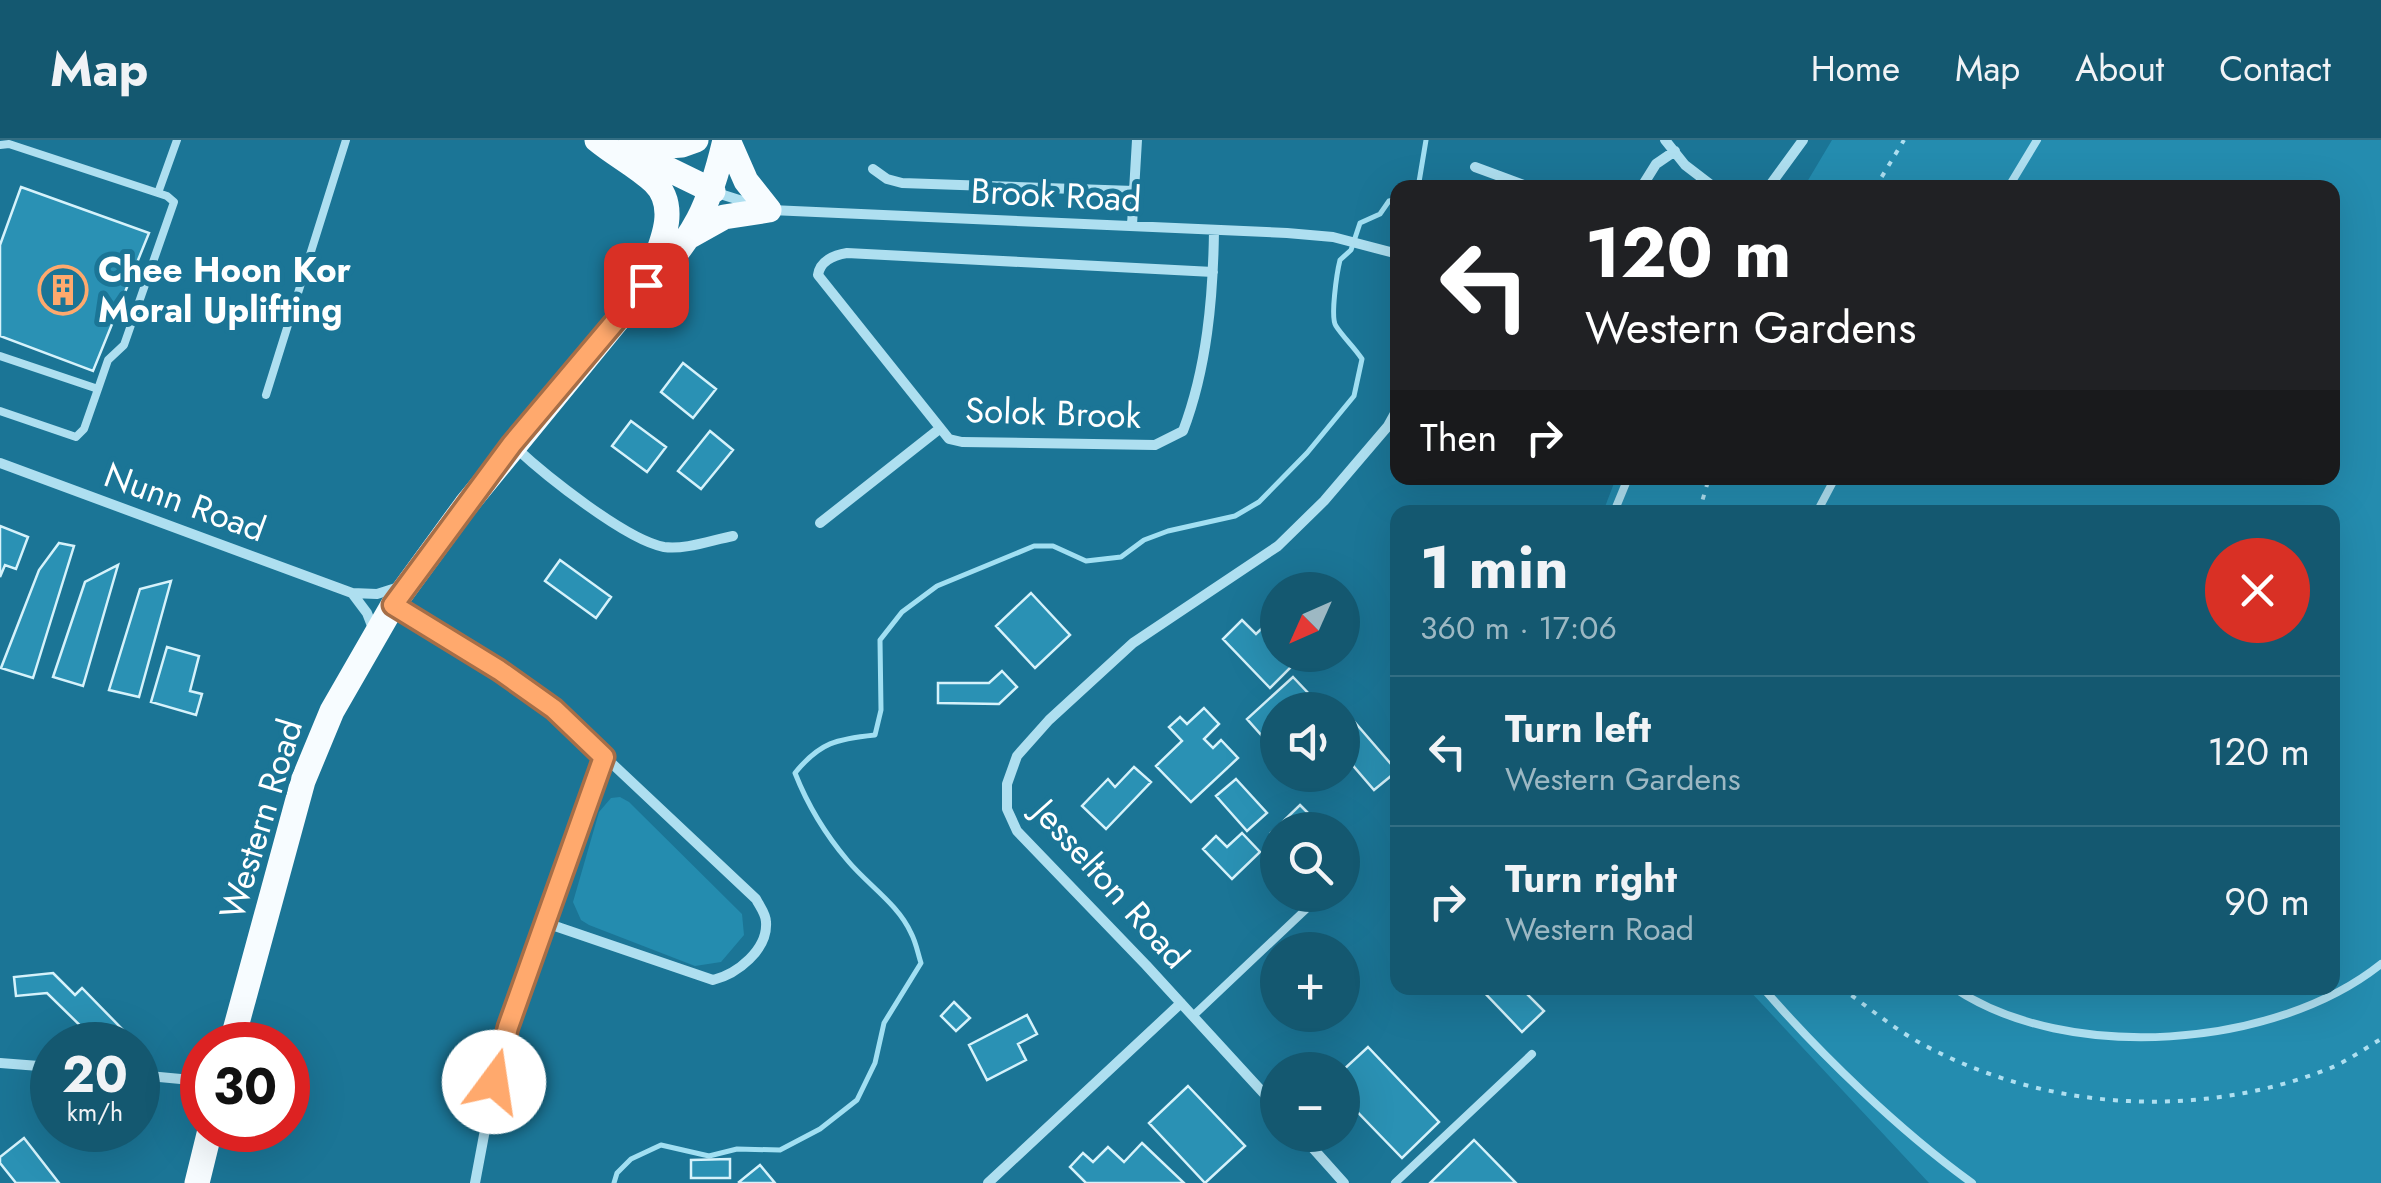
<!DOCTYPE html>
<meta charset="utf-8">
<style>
:root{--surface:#145870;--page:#216178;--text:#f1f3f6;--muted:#9db8c3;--line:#336e83}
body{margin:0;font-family:Jost,sans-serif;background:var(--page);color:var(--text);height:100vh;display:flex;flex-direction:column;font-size:38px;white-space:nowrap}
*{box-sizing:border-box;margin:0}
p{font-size:32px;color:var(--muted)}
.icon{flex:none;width:55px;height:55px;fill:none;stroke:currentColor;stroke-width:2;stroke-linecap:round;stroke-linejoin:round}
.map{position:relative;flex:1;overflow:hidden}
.details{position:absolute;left:1390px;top:365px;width:950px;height:490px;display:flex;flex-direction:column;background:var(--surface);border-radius:20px;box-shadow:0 10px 40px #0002}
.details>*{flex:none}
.banner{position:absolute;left:1390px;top:40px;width:950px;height:305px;border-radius:20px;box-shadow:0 10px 40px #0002;background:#202124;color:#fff;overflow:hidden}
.needle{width:65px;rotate:225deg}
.tools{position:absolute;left:1260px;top:432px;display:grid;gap:20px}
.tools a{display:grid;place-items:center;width:100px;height:100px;border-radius:50%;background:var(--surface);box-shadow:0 10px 40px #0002;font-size:50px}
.speed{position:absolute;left:30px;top:882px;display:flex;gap:20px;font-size:50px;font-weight:700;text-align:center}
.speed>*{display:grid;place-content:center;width:130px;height:130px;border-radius:50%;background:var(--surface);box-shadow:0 10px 40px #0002;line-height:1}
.speed small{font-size:25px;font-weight:400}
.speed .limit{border:15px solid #d22;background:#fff;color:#111}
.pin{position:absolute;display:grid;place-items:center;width:85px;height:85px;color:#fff;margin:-42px;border-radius:20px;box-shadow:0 5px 15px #0006}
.me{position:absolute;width:110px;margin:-55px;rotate:14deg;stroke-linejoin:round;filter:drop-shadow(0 0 8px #0008)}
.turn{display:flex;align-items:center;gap:35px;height:210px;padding:0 30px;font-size:45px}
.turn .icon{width:130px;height:130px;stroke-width:2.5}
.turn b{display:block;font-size:70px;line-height:85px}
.then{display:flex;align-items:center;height:95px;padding:0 30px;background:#0003;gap:20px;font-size:38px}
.round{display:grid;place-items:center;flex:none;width:105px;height:105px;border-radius:52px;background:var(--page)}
.summary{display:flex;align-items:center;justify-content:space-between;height:170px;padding:0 30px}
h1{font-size:60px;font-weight:700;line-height:75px}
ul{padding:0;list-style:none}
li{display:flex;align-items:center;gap:30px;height:150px;padding:0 30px;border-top:2px solid var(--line)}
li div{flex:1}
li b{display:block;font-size:38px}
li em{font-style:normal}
header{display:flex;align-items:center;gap:60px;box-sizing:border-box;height:140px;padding:0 50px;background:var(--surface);border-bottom:2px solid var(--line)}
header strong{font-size:48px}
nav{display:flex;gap:55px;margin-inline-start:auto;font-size:35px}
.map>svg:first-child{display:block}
.green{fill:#248caf}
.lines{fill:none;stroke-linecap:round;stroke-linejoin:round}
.stream{stroke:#a1dff2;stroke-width:5}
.building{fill:#2a91b4;stroke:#d5f2fb;stroke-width:2.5}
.path{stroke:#aedff0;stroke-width:4;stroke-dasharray:5 8;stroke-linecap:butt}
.lane{stroke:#aedff0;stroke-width:8}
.street{stroke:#aedff0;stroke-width:10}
.primary{stroke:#f7fcff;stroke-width:25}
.route-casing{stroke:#a66e47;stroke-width:25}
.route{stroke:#ffa96d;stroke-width:18}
.labels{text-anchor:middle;stroke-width:10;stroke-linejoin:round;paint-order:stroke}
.street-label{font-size:35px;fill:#fff;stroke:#1b7596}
.poi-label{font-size:35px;font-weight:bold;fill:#fff;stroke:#1b7596;text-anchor:start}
</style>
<header>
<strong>Map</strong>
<nav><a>Home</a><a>Map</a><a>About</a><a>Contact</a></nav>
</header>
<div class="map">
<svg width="2381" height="1043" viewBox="0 0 2381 1043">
<rect width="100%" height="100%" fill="#1b7596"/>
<path class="green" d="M 1832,0 L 2381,0 L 2381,1043 L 1929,1043 L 1747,848 L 2332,848 L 2332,372 L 1603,372 L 1616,338 L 2332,338 L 2332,48 L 1804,47 Z
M 620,657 L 629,662 L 742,774 L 744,795 L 721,822 L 695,826 L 589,785 L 581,780 L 573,762 L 599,672 L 611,658 Z"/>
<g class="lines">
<path class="stream" d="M 1418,48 L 1426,0
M 614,1043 L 617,1033 L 631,1019 L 661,1005 L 709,1016 L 737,1009 L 780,1010 L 820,989 L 857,960 L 875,923 L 884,883 L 921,823 C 918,814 916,802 911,793 C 898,764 868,745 848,721 C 825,694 808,666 795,633 C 820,602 837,599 875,595 L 881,570 L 880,500 L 902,472 L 937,446 L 1034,406 L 1053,406 L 1086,421 L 1121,417 L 1144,400 L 1168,391 L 1235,376 L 1259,362 L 1307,313 L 1354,256 L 1362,219 C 1354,207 1343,197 1336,186 C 1330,178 1337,132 1340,120 L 1351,110 L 1360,83 L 1380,74 L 1389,61 L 1398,59"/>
</g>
<path class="building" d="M 21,47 L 149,93 L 93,231 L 0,196 L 0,105 Z
M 683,223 L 716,249 L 693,278 L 661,252 Z
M 631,281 L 666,307 L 647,332 L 612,306 Z
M 710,291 L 733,310 L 701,349 L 678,331 Z
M 0,386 L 28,397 L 16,429 L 5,425 L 0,437 Z
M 59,403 L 74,406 L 33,538 L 1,528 L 39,430 Z
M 560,420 L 611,457 L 596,478 L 545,441 Z
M 118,425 L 83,546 L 53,537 L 85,442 Z
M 171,441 L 139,557 L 109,550 L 140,449 Z
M 1031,453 L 1070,495 L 1035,528 L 996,486 Z
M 1278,473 L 1278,515 L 1294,515 L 1287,521 L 1292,526 L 1270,548 L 1223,499 L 1242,480 L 1256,494 Z
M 167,507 L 199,516 L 190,551 L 202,554 L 196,575 L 151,562 Z
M 1002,531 L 1017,547 L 999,564 L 938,563 L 938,543 L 989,543 Z
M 1293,537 L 1310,555 L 1293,570 L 1278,570 L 1278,584 L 1263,597 L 1247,579 Z
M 1204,568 L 1219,584 L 1204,599 L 1213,608 L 1221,600 L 1238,618 L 1191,662 L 1156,626 L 1182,601 L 1169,587 L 1180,577 L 1187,584 Z
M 1352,579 L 1397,631 L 1374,650 L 1349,621 L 1342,627 L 1342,587 Z
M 1134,627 L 1151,642 L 1106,689 L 1082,666 L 1108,639 L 1115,647 Z
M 1236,639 L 1267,673 L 1247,691 L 1216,656 Z
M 1300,665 L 1319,684 L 1313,690 L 1278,690 L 1278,700 L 1271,693 Z
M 1242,693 L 1260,712 L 1232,739 L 1203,709 L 1216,696 L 1227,707 Z
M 53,833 L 75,855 L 82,848 L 126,893 L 114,905 L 100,905 L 47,853 L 16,856 L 14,837 Z
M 1480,848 L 1521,848 L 1544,871 L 1522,892 Z
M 954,862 L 970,878 L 956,891 L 941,876 Z
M 1027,875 L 1037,894 L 1018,904 L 1026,920 L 987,940 L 969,905 Z
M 1368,907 L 1439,982 L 1402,1018 L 1342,956 L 1342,931 Z
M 1188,946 L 1245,1006 L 1205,1043 L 1149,983 Z
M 24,998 L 59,1043 L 16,1043 L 0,1023 L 0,1017 Z
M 1474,1000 L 1516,1043 L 1430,1043 Z
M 1142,1003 L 1184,1043 L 1086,1043 L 1070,1027 L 1083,1013 L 1093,1022 L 1108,1007 L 1124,1022 Z
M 730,1019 L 730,1038 L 691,1038 L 691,1020 Z
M 760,1025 L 775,1043 L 740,1043 L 739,1042 Z"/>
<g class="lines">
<path class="path" d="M 1875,48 L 1904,0
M 1699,372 L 1709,338
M 1841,848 C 1867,866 1894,889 1922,904 C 2046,971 2197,980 2328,929 C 2346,922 2364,909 2381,899"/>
<path class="lane" d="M 0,5 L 9,4 L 167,56 L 174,62 L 124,205 L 108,220 L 98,249
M 2008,48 L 2037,0
M 158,53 L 177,0
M 0,216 L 98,249 L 84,289 L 76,297 L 0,271
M 266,255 L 346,0
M 1614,372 L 1628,338
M 1817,372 L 1835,338
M 1342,735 L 1355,723
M 1763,848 C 1821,915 1900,991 1972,1043
M 1954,848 C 2067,924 2275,909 2381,824
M 1193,876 L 1321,755
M 1395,1043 L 1532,914"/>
<path class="street" d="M 1665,0 L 1685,25 L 1715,48
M 1475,27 L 1532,48
M 873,29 L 887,39 L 902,43 L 1134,51
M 1641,48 L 1656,24 L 1675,11
M 1768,48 L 1803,0
M 714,52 L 755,65
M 771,70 L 1287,93 L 1333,97 L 1398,114
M 1132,85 L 1137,0
M 1213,132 L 847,113 C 834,115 820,121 818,135 L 949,299 L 962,302 L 1155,305 L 1183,291 C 1207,228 1213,158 1214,91
M 516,308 C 545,335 626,400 664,407 C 685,410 712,400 733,396
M 0,323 L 352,453 L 377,454 L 399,447
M 820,383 L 938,290
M 352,453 L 367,473 L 374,491
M 394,465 L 499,530 L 554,569 L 756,759 C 760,767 766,774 766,782 C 768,810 737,834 713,840 L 546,783
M 0,923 L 52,927
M 138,935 L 202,941
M 1278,969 L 1146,825 L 1017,691 L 1007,669 L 1007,644 L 1017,616 L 1049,580 L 1133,503 L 1278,406 L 1324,361 L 1388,286 L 1398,268
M 1301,995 L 1344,1043
M 475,1043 L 494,942 L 508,887 L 605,617
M 988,1043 L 1181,863"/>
<path class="primary" d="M 597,0 C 615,15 637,26 654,42 C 683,70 656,114 646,145
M 728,0 L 746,41 L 769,70
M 627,9 L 682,5 L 696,0
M 633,12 L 713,51
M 690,96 L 724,77 L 769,70
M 231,905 L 303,641 L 332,571 L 393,465 L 466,365 L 646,145 C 695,100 710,64 725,0
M 197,1043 L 210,990"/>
</g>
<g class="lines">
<g class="route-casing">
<path id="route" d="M 494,942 L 508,887 L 604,617 L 554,569 L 499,530 L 393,465 L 512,304 L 646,145"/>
</g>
<use href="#route" class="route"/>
</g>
<defs>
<g id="building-ring" transform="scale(2.5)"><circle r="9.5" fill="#1b7596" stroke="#ffa96d" stroke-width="1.5"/><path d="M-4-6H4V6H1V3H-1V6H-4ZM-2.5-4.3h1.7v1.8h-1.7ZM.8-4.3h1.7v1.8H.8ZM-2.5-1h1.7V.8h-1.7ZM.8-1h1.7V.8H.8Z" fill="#ffa96d"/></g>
</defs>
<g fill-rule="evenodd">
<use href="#building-ring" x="63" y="150"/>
</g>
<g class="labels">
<g class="street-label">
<text transform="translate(1056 55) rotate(3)" y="12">Brook Road</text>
<text transform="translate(1053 273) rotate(2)" y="12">Solok Brook</text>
<text transform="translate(185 362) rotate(20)" y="12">Nunn Road</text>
<text transform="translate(261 679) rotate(-73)" y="12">Western Road</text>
<text transform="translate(1111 744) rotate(48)" y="12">Jesselton Road</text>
</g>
<g class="poi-label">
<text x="98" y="142">Chee Hoon Kor<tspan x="98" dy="40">Moral Uplifting</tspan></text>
</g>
</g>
</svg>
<div class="tools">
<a><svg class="needle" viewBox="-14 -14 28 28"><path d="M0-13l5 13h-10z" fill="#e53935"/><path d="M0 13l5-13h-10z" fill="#9db8c3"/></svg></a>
<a><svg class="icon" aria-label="sound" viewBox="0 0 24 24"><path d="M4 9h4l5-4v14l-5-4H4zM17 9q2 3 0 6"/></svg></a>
<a><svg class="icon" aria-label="search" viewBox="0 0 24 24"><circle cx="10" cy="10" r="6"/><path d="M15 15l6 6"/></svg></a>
<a>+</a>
<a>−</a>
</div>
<div class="speed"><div>20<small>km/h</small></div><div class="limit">30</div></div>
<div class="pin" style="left:646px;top:145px;background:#d93025"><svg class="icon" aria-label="arrive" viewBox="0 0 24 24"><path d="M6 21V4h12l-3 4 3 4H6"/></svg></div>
<svg class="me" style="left:494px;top:942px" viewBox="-20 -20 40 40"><circle r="19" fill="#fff"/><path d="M0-13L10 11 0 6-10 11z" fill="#ffa96d"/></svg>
<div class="banner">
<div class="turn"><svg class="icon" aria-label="left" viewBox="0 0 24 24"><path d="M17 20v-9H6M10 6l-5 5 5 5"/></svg><div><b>120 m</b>Western Gardens</div></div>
<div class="then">Then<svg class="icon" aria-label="right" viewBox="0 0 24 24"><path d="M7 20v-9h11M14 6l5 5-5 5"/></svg></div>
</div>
<section class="details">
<div class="summary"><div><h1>1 min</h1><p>360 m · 17:06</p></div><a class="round" style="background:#d93025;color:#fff"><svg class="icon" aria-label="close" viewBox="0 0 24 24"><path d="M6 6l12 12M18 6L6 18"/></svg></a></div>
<ul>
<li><svg class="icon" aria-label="left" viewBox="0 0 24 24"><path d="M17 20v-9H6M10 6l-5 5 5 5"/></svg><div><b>Turn left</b><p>Western Gardens</p></div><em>120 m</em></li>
<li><svg class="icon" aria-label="right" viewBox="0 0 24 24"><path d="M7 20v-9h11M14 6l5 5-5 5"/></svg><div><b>Turn right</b><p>Western Road</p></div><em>90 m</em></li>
</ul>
</section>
</div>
